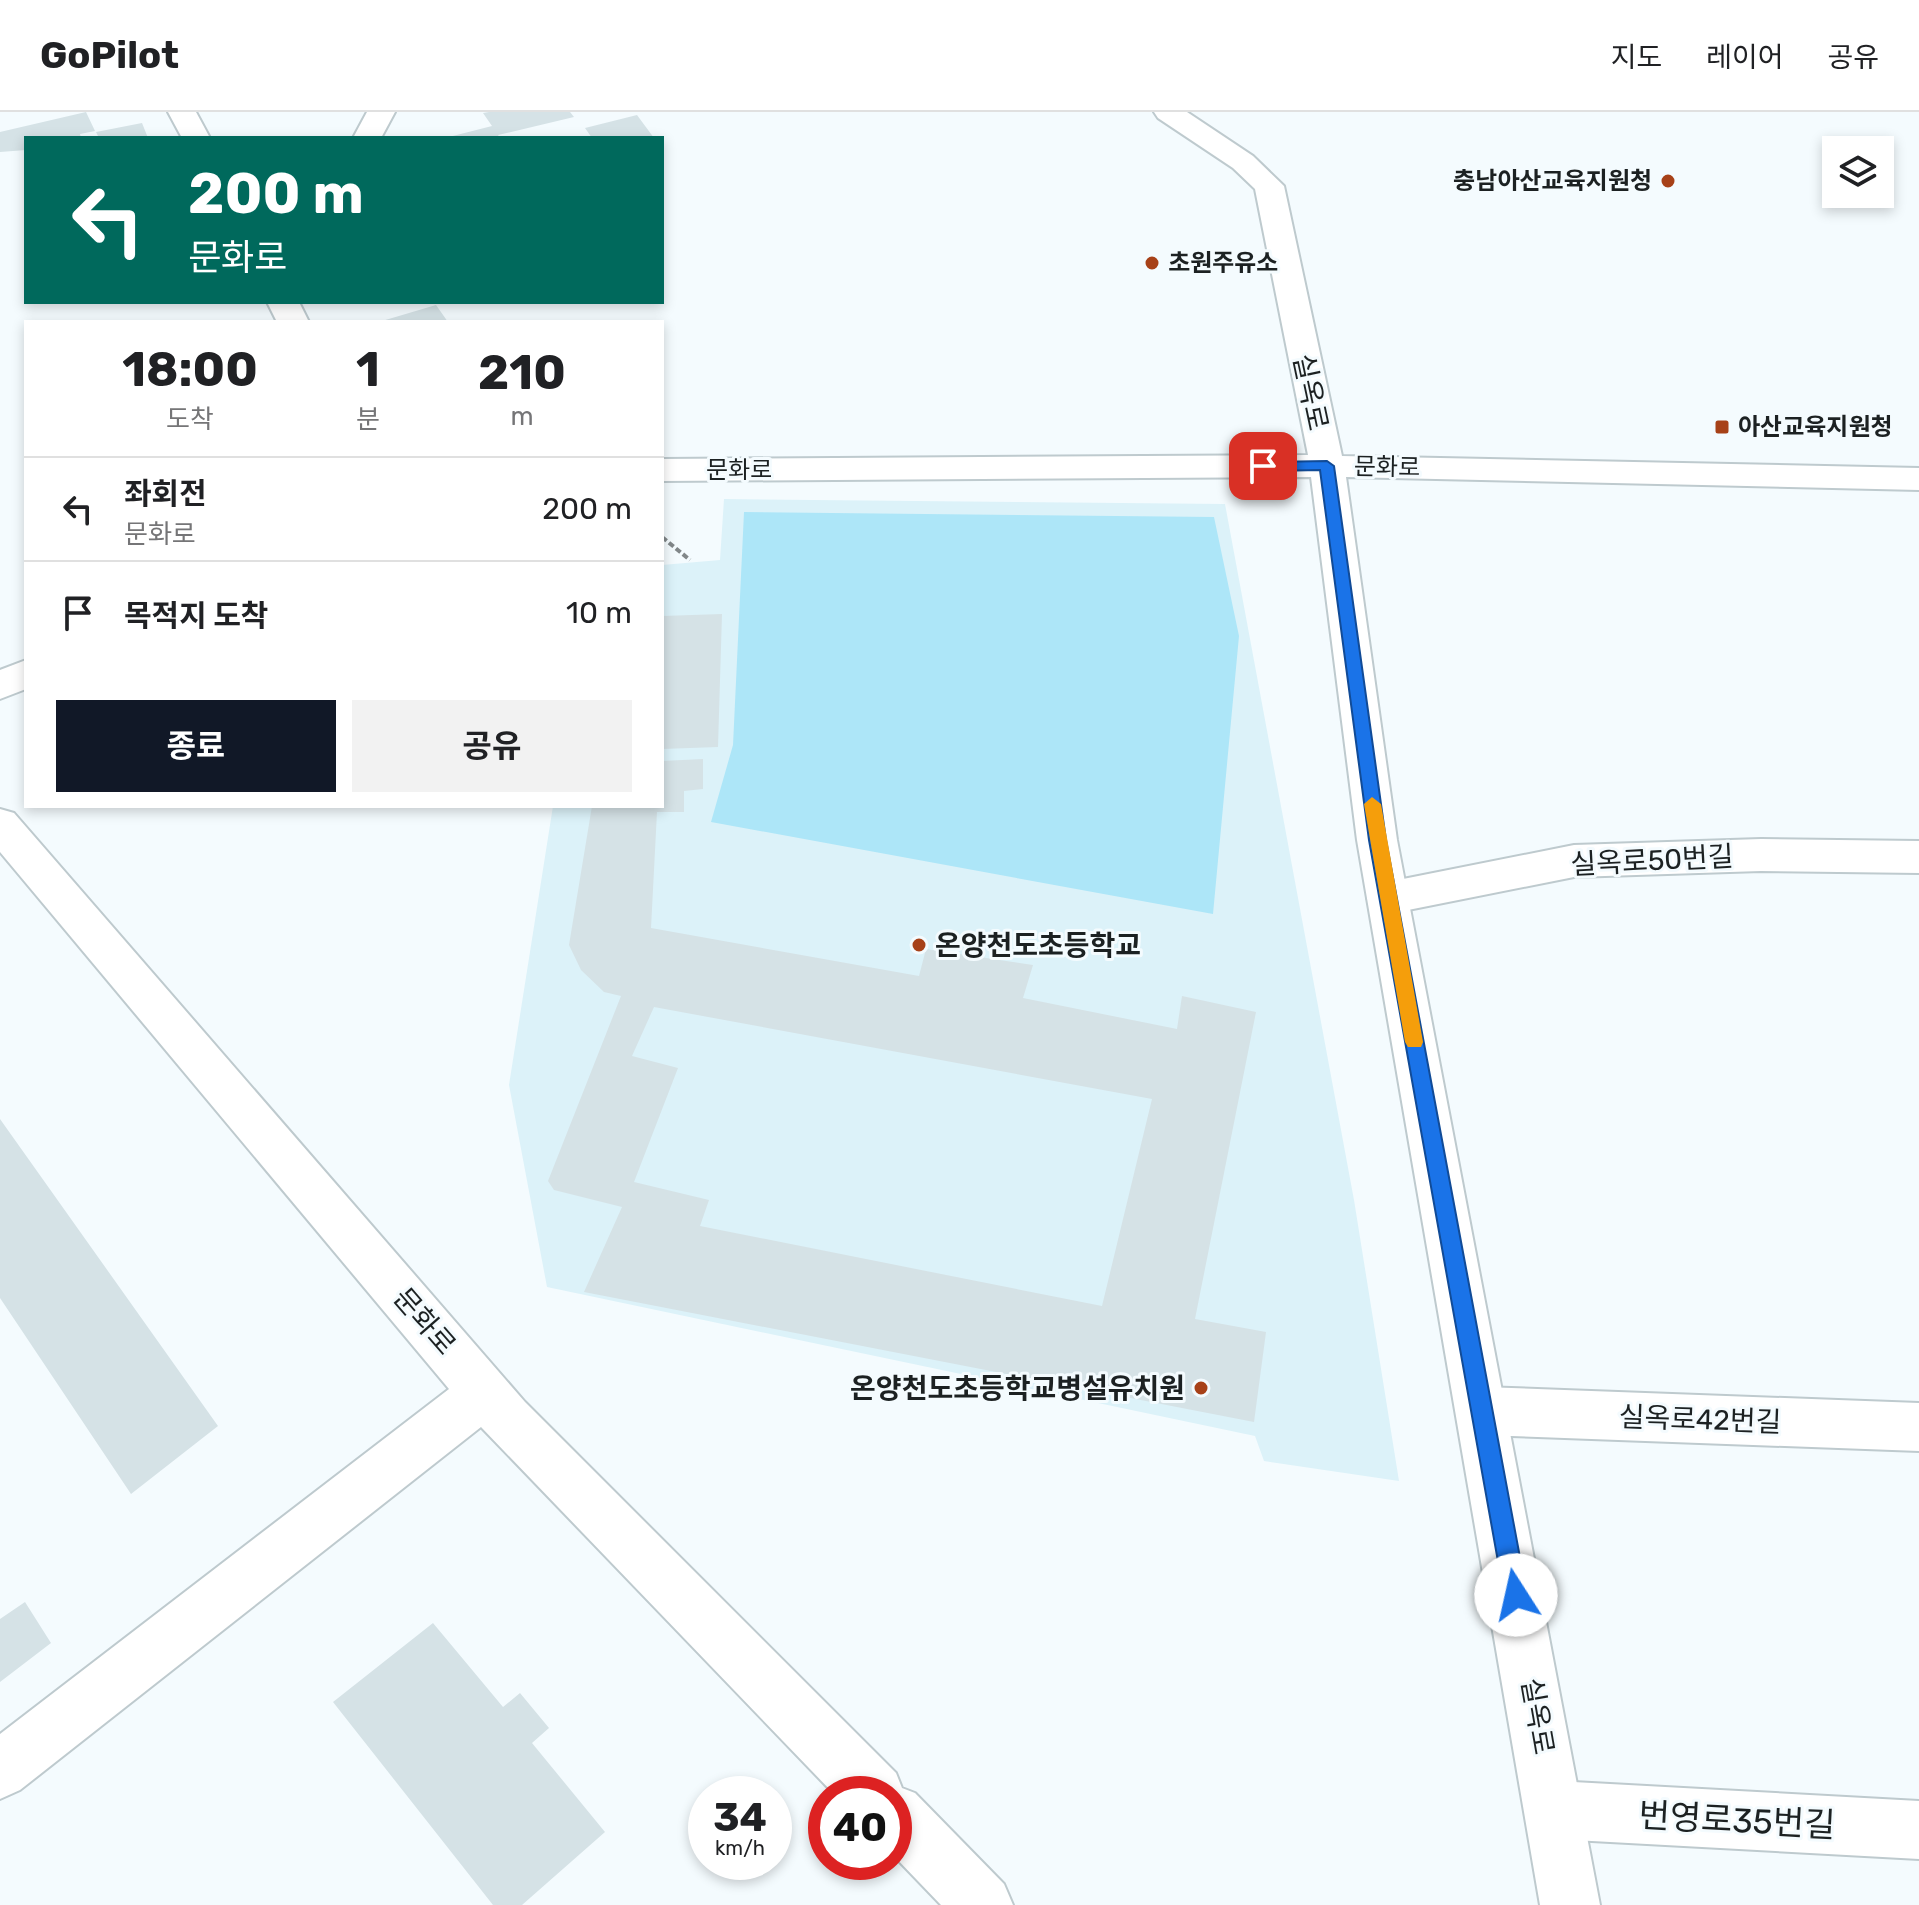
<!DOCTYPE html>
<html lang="ko">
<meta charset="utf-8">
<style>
:root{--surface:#fff;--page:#f2f2f2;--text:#202124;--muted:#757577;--line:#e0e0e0;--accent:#111827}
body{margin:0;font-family:Rubik,"Noto Sans KR",sans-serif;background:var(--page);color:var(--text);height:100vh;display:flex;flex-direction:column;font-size:30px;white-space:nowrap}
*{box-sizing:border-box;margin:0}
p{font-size:26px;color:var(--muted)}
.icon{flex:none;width:44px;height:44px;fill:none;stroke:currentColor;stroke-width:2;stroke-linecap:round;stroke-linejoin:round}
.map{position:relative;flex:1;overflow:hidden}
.side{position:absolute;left:24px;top:208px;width:640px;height:488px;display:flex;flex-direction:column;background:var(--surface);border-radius:0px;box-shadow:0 4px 12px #0003}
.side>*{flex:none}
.top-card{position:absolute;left:24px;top:24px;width:640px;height:168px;border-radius:0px;box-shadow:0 4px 12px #0003;background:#00695c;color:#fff;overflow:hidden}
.controls{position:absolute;left:1822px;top:24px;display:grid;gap:16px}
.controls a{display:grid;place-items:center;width:72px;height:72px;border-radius:0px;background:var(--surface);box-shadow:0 4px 12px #0003;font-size:40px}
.speed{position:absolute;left:688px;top:1664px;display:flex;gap:16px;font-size:40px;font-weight:700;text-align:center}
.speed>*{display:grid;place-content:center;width:104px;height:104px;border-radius:50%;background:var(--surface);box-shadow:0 4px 12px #0003;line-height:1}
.speed small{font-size:20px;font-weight:400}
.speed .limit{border:12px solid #d22;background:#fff;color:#111}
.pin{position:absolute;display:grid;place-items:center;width:68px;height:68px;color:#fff;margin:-34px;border-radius:16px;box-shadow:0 4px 12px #0006}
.me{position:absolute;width:88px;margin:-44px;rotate:350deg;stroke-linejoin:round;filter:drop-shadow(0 0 6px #0008)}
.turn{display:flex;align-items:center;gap:28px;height:168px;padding:0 32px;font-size:36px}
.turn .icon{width:104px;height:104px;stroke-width:2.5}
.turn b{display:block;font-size:56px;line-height:68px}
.eta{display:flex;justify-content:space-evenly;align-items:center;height:136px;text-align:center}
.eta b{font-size:48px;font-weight:700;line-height:56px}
.cta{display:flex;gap:16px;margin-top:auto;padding:16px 32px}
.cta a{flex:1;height:92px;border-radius:0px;background:var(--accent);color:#fff;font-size:32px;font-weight:700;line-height:92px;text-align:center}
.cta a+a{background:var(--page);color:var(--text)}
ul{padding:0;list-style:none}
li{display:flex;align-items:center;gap:24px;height:104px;padding:0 32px;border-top:2px solid var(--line)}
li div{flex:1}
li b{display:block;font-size:30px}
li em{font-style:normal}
header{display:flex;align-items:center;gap:48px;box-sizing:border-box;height:112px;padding:0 40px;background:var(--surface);border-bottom:2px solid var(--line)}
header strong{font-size:38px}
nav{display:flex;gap:44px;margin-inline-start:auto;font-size:28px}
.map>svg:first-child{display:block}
.built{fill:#dcf2f9}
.green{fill:#ade6f8}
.building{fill:#d5e2e6;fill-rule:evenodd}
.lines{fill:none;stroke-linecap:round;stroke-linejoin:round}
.street-casing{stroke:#becace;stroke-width:4}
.secondary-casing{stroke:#becace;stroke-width:4}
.path{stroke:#818789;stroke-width:4;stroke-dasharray:6 3;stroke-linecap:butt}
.street{fill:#fff;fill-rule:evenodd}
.secondary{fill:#fff;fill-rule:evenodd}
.route{fill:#1a73e8;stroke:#114b97;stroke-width:2}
.slow{fill:#f59e0b}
.poi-dot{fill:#a74118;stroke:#f4fbfe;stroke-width:3}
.labels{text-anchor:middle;stroke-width:6;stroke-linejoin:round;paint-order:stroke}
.far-poi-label{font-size:24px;font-weight:bold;fill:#1c2122;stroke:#f4fbfe;text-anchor:start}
.far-street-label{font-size:24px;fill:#1c2122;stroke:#f4fbfe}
.street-label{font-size:28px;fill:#1c2122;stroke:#f4fbfe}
.poi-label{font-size:28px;font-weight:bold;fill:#1c2122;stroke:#f4fbfe;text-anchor:start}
.near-street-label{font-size:34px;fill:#1c2122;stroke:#f4fbfe}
</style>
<header>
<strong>GoPilot</strong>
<nav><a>지도</a><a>레이어</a><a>공유</a></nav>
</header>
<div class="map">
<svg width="1919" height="1793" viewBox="0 0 1919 1793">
<rect width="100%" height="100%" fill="#f4fbfe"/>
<path class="built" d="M 724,387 L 1225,392 L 1354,1088 L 1399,1369 L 1264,1349 L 1255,1324 L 547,1175 L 509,973 L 553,694 L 662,694 L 662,453 L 720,448 Z"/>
<path class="green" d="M 744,400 L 1214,405 L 1239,524 L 1213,802 L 711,710 L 733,633 Z"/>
<path class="building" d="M 86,0 L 95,19 L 80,22 L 81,26 L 26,26 L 26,38 L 0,40 L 0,20 Z
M 489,0 L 570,0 L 574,5 L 498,23 L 500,26 L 445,26 L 492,14 L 483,1 Z
M 637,3 L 654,26 L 592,26 L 585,16 Z
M 142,11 L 148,26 L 99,26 L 96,20 Z
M 436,193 L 448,210 L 382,210 L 382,209 Z
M 722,502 L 718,635 L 662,637 L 662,504 Z
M 703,647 L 703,677 L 684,679 L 684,700 L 657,700 L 651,816 L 919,864 L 926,837 L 1033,853 L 1023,886 L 1177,917 L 1182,884 L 1256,900 L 1195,1207 L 1266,1220 L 1254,1310 L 584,1180 L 622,1095 L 554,1078 L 548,1069 L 621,884 L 604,880 L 581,858 L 569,833 L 592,694 L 662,694 L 662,649 ZM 654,895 L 1152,987 L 1102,1194 L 700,1114 L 709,1088 L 634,1070 L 678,956 L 632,944 Z
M 0,1007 L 218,1314 L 131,1382 L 0,1186 Z
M 25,1490 L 51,1531 L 0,1570 L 0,1507 Z
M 433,1511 L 503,1595 L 520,1581 L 549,1616 L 532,1631 L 605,1720 L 522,1793 L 493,1793 L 333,1590 Z"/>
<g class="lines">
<g class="street-casing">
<path id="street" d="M 168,0 L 196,0 L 210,26 L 182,26 Z
M 367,0 L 395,0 L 381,26 L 353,26 Z
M 267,190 L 299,190 L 309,210 L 277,210 Z
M 0,697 L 14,701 L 525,1290 L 896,1661 L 902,1676 L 915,1681 L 1004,1772 L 1013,1793 L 941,1793 L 894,1744 L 894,1682 L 834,1682 L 481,1315 L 20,1678 L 0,1687 L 0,1622 L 449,1277 L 0,740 Z
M 1761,727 L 1919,729 L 1919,761 L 1761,759 L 1574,765 L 1388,802 L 1373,797 L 1367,786 L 1373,775 L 1388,770 L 1574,733 Z
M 1482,1275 L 1919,1291 L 1919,1339 L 1482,1323 L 1464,1316 L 1456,1299 L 1464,1282 Z
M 1555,1669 L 1919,1689 L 1919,1747 L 1555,1727 L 1534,1719 L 1526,1698 L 1534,1677 Z"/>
</g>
<g class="secondary-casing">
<path id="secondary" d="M 1154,0 L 1187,0 L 1253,44 L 1284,74 L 1342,344 L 1919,356 L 1919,378 L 1346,365 L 1397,728 L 1600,1793 L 1540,1793 L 1357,728 L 1311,365 L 662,369 L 662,347 L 1308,343 L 1255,77 L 1233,56 L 1158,6 Z
M 26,548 L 26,577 L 0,587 L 0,558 Z"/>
</g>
<path class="path" d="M 662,425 L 690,448"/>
<use href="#street" class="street"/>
<use href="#secondary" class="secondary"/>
</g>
<path class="route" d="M 1327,349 L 1334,354 L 1386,728 L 1527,1483 L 1524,1491 L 1516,1495 L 1508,1491 L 1504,1483 L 1369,728 L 1320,358 L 1263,359 L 1256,354 L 1263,350 Z"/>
<path class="slow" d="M 1372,685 L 1381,692 L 1423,930 L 1421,935 L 1408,935 L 1405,930 L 1364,692 Z"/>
<g class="poi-dot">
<circle cx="1668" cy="69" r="8"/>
<circle cx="1152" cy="151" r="8"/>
<rect x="1714" y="307" width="16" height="16" rx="4"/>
<circle cx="919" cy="833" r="8"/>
<circle cx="1201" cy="1276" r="8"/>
</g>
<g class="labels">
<g class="far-poi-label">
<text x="1652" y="77" text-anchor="end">충남아산교육지원청</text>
<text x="1168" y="159">초원주유소</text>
<text x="1738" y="323">아산교육지원청</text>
</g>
<g class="far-street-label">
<text transform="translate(1387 355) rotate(1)" y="8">문화로</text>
<text x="739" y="366">문화로</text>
</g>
<g class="street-label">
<text transform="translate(1311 280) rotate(78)" y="10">실옥로</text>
<text transform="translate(1652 748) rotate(-3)" y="10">실옥로50번길</text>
<text transform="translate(425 1209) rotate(49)" y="10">문화로</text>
<text transform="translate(1700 1307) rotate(2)" y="10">실옥로42번길</text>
<text transform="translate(1538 1604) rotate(80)" y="10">실옥로</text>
</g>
<g class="poi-label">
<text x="935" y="843">온양천도초등학교</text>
<text x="1185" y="1286" text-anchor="end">온양천도초등학교병설유치원</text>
</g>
<g class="near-street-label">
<text transform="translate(1737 1708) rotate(3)" y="12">번영로35번길</text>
</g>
</g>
</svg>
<div class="controls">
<a><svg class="icon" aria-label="layers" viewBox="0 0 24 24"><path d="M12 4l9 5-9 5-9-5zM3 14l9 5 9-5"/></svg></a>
</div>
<div class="speed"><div>34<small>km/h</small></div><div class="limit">40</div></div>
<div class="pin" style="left:1263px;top:354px;background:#d93025"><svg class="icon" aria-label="arrive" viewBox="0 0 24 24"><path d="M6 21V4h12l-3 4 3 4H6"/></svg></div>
<svg class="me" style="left:1516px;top:1483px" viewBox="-20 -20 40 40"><circle r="19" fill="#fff"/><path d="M0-13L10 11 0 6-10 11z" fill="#1a73e8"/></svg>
<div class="top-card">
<div class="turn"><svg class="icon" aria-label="left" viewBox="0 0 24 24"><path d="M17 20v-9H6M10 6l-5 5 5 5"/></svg><div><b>200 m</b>문화로</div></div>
</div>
<section class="side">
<div class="eta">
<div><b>18:00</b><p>도착</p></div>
<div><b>1</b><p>분</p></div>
<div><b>210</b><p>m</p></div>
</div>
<ul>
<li><svg class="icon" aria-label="left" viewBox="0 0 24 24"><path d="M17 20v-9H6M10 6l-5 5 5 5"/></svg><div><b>좌회전</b><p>문화로</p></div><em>200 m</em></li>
<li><svg class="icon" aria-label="arrive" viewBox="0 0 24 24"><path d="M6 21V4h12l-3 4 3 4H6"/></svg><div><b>목적지 도착</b></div><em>10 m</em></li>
</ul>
<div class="cta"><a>종료</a><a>공유</a></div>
</section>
</div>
